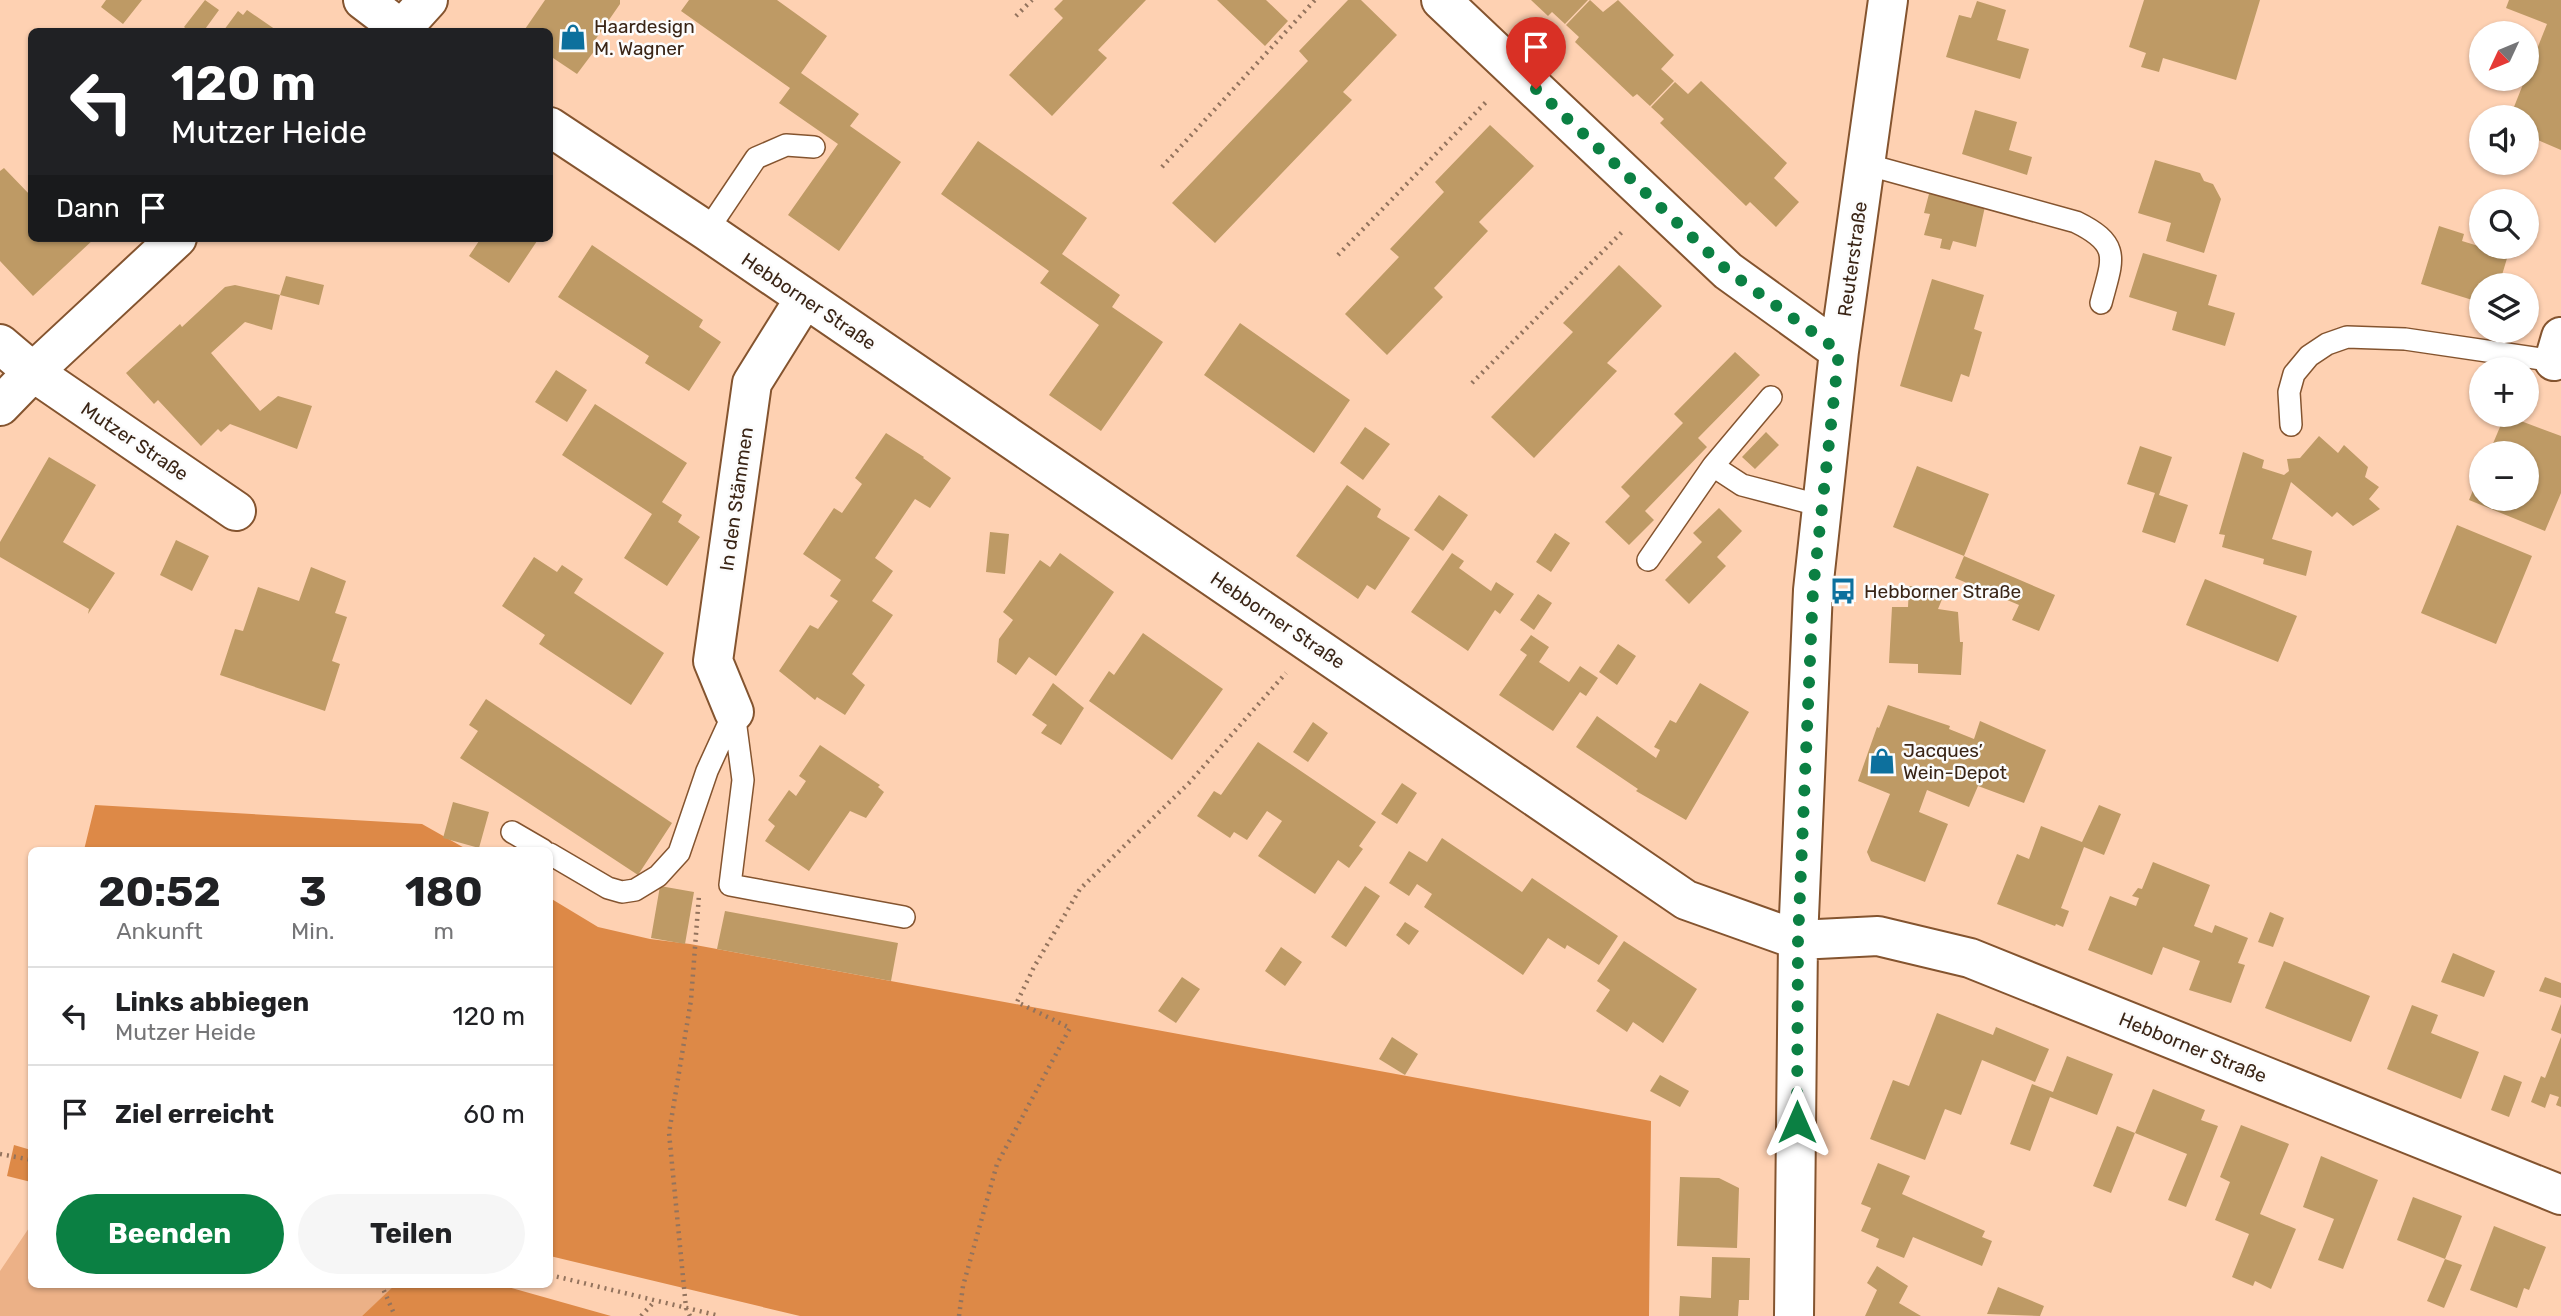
<!DOCTYPE html>
<html lang="de">
<meta charset="utf-8">
<style>
:root{--surface:#fff;--page:#f6f6f6;--text:#202124;--muted:#757577;--line:#e0e0e0;--accent:#0b8043}
body{margin:0;font-family:Rubik,sans-serif;background:var(--page);color:var(--text);height:100vh;display:flex;flex-direction:column;font-size:26px;white-space:nowrap}
*{box-sizing:border-box;margin:0}
p{font-size:23px;color:var(--muted)}
.icon{flex:none;width:38px;height:38px;fill:none;stroke:currentColor;stroke-width:2;stroke-linecap:round;stroke-linejoin:round}
.map{position:relative;flex:1;overflow:hidden}
.side{position:absolute;left:28px;top:847px;width:525px;height:441px;display:flex;flex-direction:column;background:var(--surface);border-radius:10px;box-shadow:0 2px 5px #0004}
.side>*{flex:none}
.guide{position:absolute;left:28px;top:28px;width:525px;height:214px;border-radius:10px;box-shadow:0 2px 5px #0004;background:#202124;color:#fff;overflow:hidden}
.needle{width:46px;rotate:226deg}
.tools{position:absolute;left:2469px;top:21px;display:grid;gap:14px}
.tools a{display:grid;place-items:center;width:70px;height:70px;border-radius:50%;background:var(--surface);box-shadow:0 2px 5px #0004;font-size:35px}
.pin{position:absolute;display:grid;place-items:center;width:60px;height:60px;color:#fff;margin:-72px -30px;border-radius:50% 50% 50% 0;rotate:-45deg;box-shadow:0 0 7px #0007}
.pin .icon{rotate:45deg}
.me{position:absolute;width:77px;margin:-38px;rotate:0deg;stroke-linejoin:round;filter:drop-shadow(0 0 5px #0008)}
.turn{display:flex;align-items:center;gap:24px;height:147px;padding:0 28px;font-size:32px}
.turn .icon{width:91px;height:91px;stroke-width:2.5}
.turn b{display:block;font-size:49px;line-height:60px}
.then{display:flex;align-items:center;height:66px;padding:0 28px;background:#0003;gap:14px;font-size:26px}
.eta{display:flex;justify-content:space-evenly;align-items:center;height:119px;text-align:center}
.eta b{font-size:42px;font-weight:700;line-height:49px}
.action{display:flex;gap:14px;margin-top:auto;padding:14px 28px}
.action a{flex:1;height:80px;border-radius:42px;background:var(--accent);color:#fff;font-size:28px;font-weight:700;line-height:80px;text-align:center}
.action a+a{background:var(--page);color:var(--text)}
ul{padding:0;list-style:none}
li{display:flex;align-items:center;gap:21px;height:98px;padding:0 28px;border-top:2px solid var(--line)}
li div{flex:1}
li b{display:block;font-size:26px}
li em{font-style:normal}
.map>svg:first-child{display:block}
.green{fill:#ecb187}
.forest{fill:#dd8947}
.building{fill:#be9a65}
.lines{fill:none;stroke-linecap:round;stroke-linejoin:round}
.lane-casing{stroke:#84542f;stroke-width:24}
.street-casing{stroke:#84542f;stroke-width:42}
.path{stroke:#93735d;stroke-width:4.5;stroke-dasharray:2 5;stroke-linecap:butt}
.lane{stroke:#fff;stroke-width:21}
.street{stroke:#fff;stroke-width:38}
.route{stroke:#0b8043;stroke-width:12;stroke-dasharray:0 21.6}
.labels{text-anchor:middle;stroke-width:5;stroke-linejoin:round;paint-order:stroke}
.poi-label{font-size:19px;fill:#3a2516;stroke:#fcfcfc;text-anchor:start}
.street-label{font-size:19px;fill:#3a2516;stroke:#fcfcfc}
</style>
<div class="map">
<svg width="2561" height="1316" viewBox="0 0 2561 1316">
<rect width="100%" height="100%" fill="#fed1b2"/>
<path class="green" d="M 31,1225 L 32,1284 L 396,1285 L 362,1316 L 0,1316 L 0,1271 Z"/>
<path class="forest" d="M 95,805 L 422,824 L 468,850 L 84,850 Z
M 550,898 L 598,927 L 650,939 L 690,944 L 1651,1121 L 1649,1316 L 800,1316 L 550,1256 Z
M 14,1145 L 31,1150 L 31,1182 L 7,1176 Z
M 396,1284 L 501,1285 L 611,1316 L 362,1316 Z"/>
<path class="building" d="M 106,0 L 142,0 L 123,24 L 101,7 Z
M 205,0 L 219,10 L 203,32 L 190,32 L 184,27 Z
M 545,0 L 620,0 L 620,4 L 593,43 L 598,46 L 577,74 L 550,56 L 550,32 L 523,32 Z
M 689,0 L 777,0 L 827,36 L 801,73 L 859,114 L 850,126 L 901,162 L 839,251 L 788,215 L 838,144 L 779,103 L 790,88 L 681,11 Z
M 1063,0 L 1146,0 L 1098,50 L 1107,58 L 1052,116 L 1009,75 L 1063,18 L 1054,9 Z
M 1217,0 L 1266,0 L 1288,21 L 1265,46 Z
M 1348,0 L 1361,0 L 1397,35 L 1343,92 L 1352,100 L 1215,243 L 1172,203 L 1308,61 L 1299,51 Z
M 1531,0 L 1588,0 L 1565,24 L 1552,12 L 1548,16 Z
M 1590,0 L 1603,12 L 1618,0 L 1674,55 L 1661,69 L 1674,81 L 1650,106 L 1637,94 L 1633,97 L 1575,42 L 1579,37 L 1566,25 Z
M 2144,0 L 2260,0 L 2236,80 L 2163,58 L 2159,72 L 2141,67 L 2146,53 L 2129,47 Z
M 2509,0 L 2561,0 L 2561,150 L 2533,138 L 2537,130 L 2527,126 L 2527,117 L 2510,117 L 2547,24 L 2506,8 Z
M 1977,1 L 2006,10 L 1997,40 L 2029,49 L 2020,79 L 1946,57 L 1959,15 L 1971,18 Z
M 247,10 L 279,32 L 224,30 L 238,11 L 243,15 Z
M 1701,81 L 1787,163 L 1774,178 L 1799,202 L 1776,227 L 1750,202 L 1746,206 L 1660,123 L 1664,119 L 1651,107 L 1675,82 L 1688,94 Z
M 1975,110 L 2017,122 L 2009,150 L 2032,157 L 2027,175 L 1962,154 Z
M 1490,125 L 1534,166 L 1479,222 L 1488,231 L 1434,288 L 1443,297 L 1387,355 L 1345,314 L 1399,257 L 1390,249 L 1444,192 L 1435,182 Z
M 978,141 L 1087,218 L 1062,254 L 1120,295 L 1112,307 L 1163,342 L 1101,431 L 1049,395 L 1099,325 L 1040,283 L 1049,271 L 941,194 Z
M 2155,160 L 2200,173 L 2204,181 L 2213,184 L 2221,199 L 2204,253 L 2166,241 L 2171,223 L 2138,213 Z
M 4,168 L 32,197 L 32,238 L 95,238 L 33,296 L 0,261 L 0,171 Z
M 1930,190 L 1986,202 L 1976,247 L 1953,241 L 1950,250 L 1940,248 L 1942,239 L 1924,235 L 1930,214 L 1924,213 Z
M 2439,226 L 2464,234 L 2462,241 L 2508,255 L 2499,285 L 2482,285 L 2482,303 L 2421,284 Z
M 481,238 L 539,238 L 509,283 L 469,256 Z
M 592,245 L 703,320 L 699,327 L 721,342 L 689,391 L 645,363 L 649,356 L 558,297 Z
M 2143,253 L 2217,275 L 2208,305 L 2235,313 L 2225,346 L 2172,330 L 2177,312 L 2129,297 Z
M 1619,265 L 1662,306 L 1607,363 L 1617,371 L 1534,458 L 1491,417 L 1573,332 L 1563,323 Z
M 286,276 L 324,285 L 319,305 L 280,295 Z
M 1932,279 L 1984,295 L 1974,329 L 1982,332 L 1969,377 L 1961,374 L 1952,402 L 1900,386 Z
M 235,285 L 280,295 L 272,330 L 245,322 L 211,353 L 260,411 L 278,396 L 312,406 L 297,449 L 230,424 L 221,432 L 218,429 L 201,446 L 158,400 L 154,404 L 126,373 L 180,324 L 182,327 L 225,287 Z
M 1240,323 L 1350,400 L 1314,453 L 1204,375 Z
M 1735,352 L 1760,375 L 1698,438 L 1707,447 L 1645,511 L 1654,520 L 1629,545 L 1605,522 L 1630,496 L 1621,487 L 1683,423 L 1674,414 Z
M 556,370 L 587,390 L 567,422 L 535,402 Z
M 595,404 L 687,463 L 662,502 L 682,515 L 678,522 L 700,537 L 667,586 L 624,558 L 652,514 L 562,455 Z
M 2505,415 L 2561,436 L 2561,493 L 2545,531 L 2469,500 L 2481,471 L 2482,499 L 2527,499 L 2527,453 L 2489,453 Z
M 1365,427 L 1390,444 L 1363,480 L 1340,463 Z
M 1766,432 L 1779,445 L 1755,469 L 1742,457 Z
M 886,433 L 924,457 L 923,458 L 951,478 L 930,508 L 915,499 L 875,558 L 893,571 L 872,601 L 893,615 L 852,674 L 865,685 L 845,715 L 817,697 L 815,700 L 779,671 L 810,625 L 818,629 L 838,601 L 830,596 L 841,580 L 803,554 L 834,508 L 842,513 L 862,484 L 855,478 Z
M 2319,436 L 2338,453 L 2344,445 L 2368,467 L 2365,477 L 2379,487 L 2369,499 L 2380,509 L 2353,526 L 2337,512 L 2332,517 L 2291,482 L 2272,539 L 2312,551 L 2306,576 L 2263,564 L 2264,559 L 2222,547 L 2225,535 L 2219,534 L 2243,452 L 2264,460 L 2262,468 L 2284,475 L 2289,471 L 2287,459 L 2300,458 Z
M 2140,446 L 2172,457 L 2159,495 L 2188,505 L 2175,543 L 2142,532 L 2155,493 L 2127,484 Z
M 49,457 L 96,485 L 63,542 L 115,573 L 88,614 L 89,609 L 0,557 L 0,542 Z
M 1917,466 L 1989,494 L 1964,556 L 2055,595 L 2039,631 L 2012,620 L 2019,605 L 1955,578 L 1964,556 L 1893,527 Z
M 1347,485 L 1381,509 L 1377,517 L 1410,538 L 1375,590 L 1367,585 L 1358,599 L 1296,556 Z
M 1439,495 L 1468,515 L 1443,551 L 1414,530 Z
M 1719,508 L 1742,531 L 1717,557 L 1726,566 L 1689,604 L 1665,580 L 1702,542 L 1693,533 Z
M 2457,525 L 2532,556 L 2496,644 L 2421,613 Z
M 990,532 L 1009,534 L 1005,574 L 986,572 Z
M 1555,533 L 1570,543 L 1551,572 L 1536,562 Z
M 176,540 L 209,556 L 192,591 L 160,575 Z
M 1060,553 L 1114,592 L 1056,676 L 1029,657 L 1016,675 L 997,662 L 999,639 L 1013,620 L 1003,612 L 1040,560 L 1050,567 Z
M 1452,553 L 1464,561 L 1459,568 L 1491,591 L 1496,582 L 1514,594 L 1500,614 L 1495,610 L 1468,651 L 1411,612 Z
M 534,557 L 557,572 L 562,565 L 583,579 L 574,593 L 664,653 L 631,705 L 539,644 L 545,635 L 502,606 Z
M 311,567 L 346,581 L 335,613 L 347,617 L 332,661 L 340,664 L 325,711 L 220,675 L 235,629 L 243,631 L 258,587 L 299,601 Z
M 2205,579 L 2297,616 L 2278,662 L 2186,625 Z
M 1909,586 L 1935,588 L 1945,592 L 1938,609 L 1958,612 L 1960,642 L 1963,642 L 1961,675 L 1918,673 L 1918,664 L 1889,663 L 1892,607 L 1908,607 Z
M 1538,594 L 1552,603 L 1534,630 L 1520,620 Z
M 1143,633 L 1223,689 L 1172,760 L 1089,701 L 1109,671 L 1114,675 Z
M 1531,635 L 1549,647 L 1539,662 L 1569,682 L 1580,666 L 1598,678 L 1586,696 L 1580,692 L 1553,731 L 1499,695 L 1527,655 L 1520,650 Z
M 1618,644 L 1636,656 L 1617,685 L 1599,672 Z
M 1053,683 L 1084,708 L 1061,745 L 1041,733 L 1047,725 L 1032,715 Z
M 1700,683 L 1749,712 L 1686,820 L 1636,791 L 1638,789 L 1576,747 L 1597,716 L 1656,758 L 1660,750 L 1654,747 L 1670,720 L 1676,723 Z
M 486,699 L 672,823 L 638,875 L 460,758 L 478,731 L 469,725 Z
M 1888,705 L 1950,726 L 1949,729 L 1974,739 L 1980,721 L 2046,750 L 2024,803 L 1978,786 L 1969,807 L 1927,790 L 1919,812 L 1948,824 L 1925,882 L 1871,861 L 1867,852 L 1890,794 L 1858,781 L 1877,727 L 1879,728 Z
M 1313,722 L 1328,733 L 1308,762 L 1293,752 Z
M 1258,742 L 1376,822 L 1359,846 L 1363,849 L 1349,868 L 1338,860 L 1315,894 L 1258,856 L 1282,821 L 1267,811 L 1247,840 L 1234,832 L 1230,838 L 1197,816 L 1214,791 L 1221,795 Z
M 820,745 L 880,785 L 878,787 L 884,792 L 866,818 L 850,811 L 809,871 L 765,841 L 775,826 L 768,820 L 789,790 L 796,796 L 806,781 L 799,776 Z
M 1402,783 L 1417,793 L 1397,824 L 1381,814 Z
M 453,802 L 489,812 L 479,848 L 443,838 Z
M 2099,805 L 2121,814 L 2104,855 L 2084,847 L 2061,908 L 2069,911 L 2063,927 L 2056,924 L 2055,926 L 1997,904 L 2017,854 L 2029,859 L 2041,826 L 2082,842 Z
M 1442,838 L 1522,892 L 1532,878 L 1618,936 L 1599,965 L 1567,945 L 1565,949 L 1548,938 L 1523,975 L 1424,907 L 1432,894 L 1417,884 L 1409,896 L 1389,883 L 1409,851 L 1427,862 Z
M 2153,862 L 2210,885 L 2194,926 L 2212,933 L 2215,925 L 2248,938 L 2238,963 L 2245,965 L 2231,1003 L 2189,990 L 2200,961 L 2163,947 L 2152,975 L 2088,950 L 2110,896 L 2136,906 L 2139,898 L 2132,896 L 2138,888 L 2142,889 Z
M 660,886 L 694,892 L 685,944 L 651,938 Z
M 1365,886 L 1380,896 L 1346,947 L 1331,937 Z
M 725,911 L 898,943 L 891,981 L 717,949 Z
M 2270,912 L 2284,918 L 2273,947 L 2258,942 Z
M 1405,922 L 1419,931 L 1409,945 L 1396,935 Z
M 1624,941 L 1697,989 L 1663,1043 L 1633,1022 L 1627,1032 L 1596,1011 L 1610,990 L 1597,981 Z
M 1281,947 L 1302,962 L 1285,986 L 1265,971 Z
M 2453,953 L 2495,971 L 2484,997 L 2441,982 Z
M 2284,961 L 2370,996 L 2351,1042 L 2265,1008 Z
M 1182,977 L 1200,989 L 1176,1023 L 1158,1011 Z
M 2545,977 L 2561,983 L 2561,998 L 2539,991 Z
M 2561,1004 L 2561,1034 L 2551,1030 Z
M 2412,1005 L 2438,1015 L 2431,1033 L 2479,1052 L 2461,1099 L 2387,1069 Z
M 1937,1013 L 1993,1035 L 1996,1027 L 2049,1049 L 2035,1082 L 1982,1060 L 1961,1115 L 1945,1109 L 1925,1160 L 1870,1139 L 1893,1080 L 1909,1086 Z
M 1392,1037 L 1418,1054 L 1405,1075 L 1379,1059 Z
M 2561,1037 L 2561,1107 L 2556,1105 L 2559,1097 L 2550,1094 L 2545,1108 L 2531,1102 L 2541,1076 L 2545,1078 Z
M 2067,1056 L 2113,1074 L 2097,1115 L 2050,1097 L 2030,1151 L 2010,1144 L 2032,1084 L 2053,1092 Z
M 1660,1075 L 1689,1091 L 1680,1107 L 1650,1091 Z
M 2504,1075 L 2522,1082 L 2509,1117 L 2491,1110 Z
M 2153,1089 L 2205,1110 L 2201,1120 L 2218,1126 L 2186,1207 L 2168,1200 L 2187,1154 L 2135,1133 Z
M 2241,1125 L 2289,1144 L 2260,1214 L 2296,1229 L 2271,1289 L 2255,1281 L 2253,1286 L 2232,1277 L 2249,1234 L 2215,1220 L 2230,1182 L 2220,1177 Z
M 2117,1126 L 2135,1133 L 2111,1193 L 2093,1186 Z
M 2321,1156 L 2378,1180 L 2343,1269 L 2318,1260 L 2334,1219 L 2303,1207 Z
M 1878,1163 L 1910,1176 L 1902,1194 L 1985,1231 L 1982,1237 L 1992,1241 L 1982,1266 L 1913,1237 L 1904,1258 L 1876,1247 L 1879,1239 L 1861,1231 L 1871,1208 L 1861,1204 Z
M 1680,1177 L 1719,1178 L 1739,1188 L 1737,1248 L 1677,1246 Z
M 2413,1197 L 2462,1216 L 2445,1259 L 2397,1240 Z
M 2494,1226 L 2546,1247 L 2529,1290 L 2524,1288 L 2517,1308 L 2470,1290 Z
M 1712,1257 L 1750,1258 L 1749,1300 L 1739,1300 L 1738,1316 L 1679,1316 L 1680,1296 L 1711,1298 Z
M 2445,1259 L 2462,1265 L 2444,1308 L 2427,1301 Z
M 1877,1266 L 1908,1286 L 1899,1303 L 1921,1316 L 1865,1316 L 1877,1290 L 1867,1283 Z
M 1998,1287 L 2044,1306 L 2040,1316 L 1987,1314 Z"/>
<g class="lines">
<g class="lane-casing">
<path id="lane" d="M 1865,164 L 2076,222 C 2123,245 2112,260 2101,303
M 707,231 L 756,158 L 786,145 L 814,147
M 2291,425 L 2289,392 L 2294,374 L 2309,356 L 2327,344 L 2347,337 L 2405,339 L 2554,361
M 1713,466 L 1771,397
M 1648,560 L 1713,466 L 1742,485 L 1822,506
M 734,712 L 743,780 L 730,885 L 904,917
M 512,832 L 543,850
M 550,854 L 608,888 L 622,892 L 635,890 L 658,876 L 679,853 L 707,771 L 734,712"/>
</g>
<g class="street-casing">
<path id="street" d="M 363,0 L 405,32
M 1441,0 L 1728,271 L 1839,351
M 399,32 L 428,0
M 550,127 L 707,231 L 1686,900 L 1798,940 L 1878,936 L 1970,958 L 2561,1195
M 0,344 L 33,372 L 236,511
M 2554,361 L 2561,337
M 0,406 L 33,372 L 177,238
M 734,712 L 713,661 L 752,383 L 805,298
M 1794,1316 L 1798,940 L 1813,590 L 1839,351 L 1888,0"/>
</g>
<path class="path" d="M 1016,16 L 1032,0
M 1162,167 L 1315,0
M 1338,255 L 1488,100
M 1472,383 L 1624,230
M 0,1154 L 32,1160
M 550,1275 L 720,1316
M 381,1284 L 395,1316
M 641,1316 L 654,1302
M 690,1316 L 686,1308 L 669,1133 L 691,1000 L 699,895
M 959,1316 L 963,1286 L 997,1164 L 1070,1028 L 1017,1002 L 1034,967 L 1080,889 L 1189,783 L 1286,673"/>
<use href="#lane" class="lane"/>
<use href="#street" class="street"/>
</g>
<g class="lines">
<path class="route" d="M 1536,89 L 1728,271 L 1839,351 L 1813,590 L 1798,940 L 1797,1122"/>
</g>
<defs>
<g id="shop-bare" transform="scale(2.1)"><path d="M-5-2.5h2.3a2.7 3.5 0 0 1 5.4 0H5L5.5 6h-11ZM-1.5-2.5h3a1.5 2.3 0 0 0-3 0Z" fill="#0d709d" stroke="#fcfcfc" stroke-width="2.5" paint-order="stroke"/></g>
<g id="bus-bare" transform="scale(2.1)"><path d="M-5-6H5V4H4V6H2V4H-2V6H-4V4H-5ZM-3.5-4V0h7V-4ZM-3.5 1.2v1.5H-2V1.2ZM2 1.2v1.5H3.5V1.2Z" fill="#0d709d" stroke="#fcfcfc" stroke-width="2.5" paint-order="stroke"/></g>
</defs>
<g fill-rule="evenodd">
<use href="#shop-bare" x="573" y="37"/>
<use href="#bus-bare" x="1843" y="591"/>
<use href="#shop-bare" x="1882" y="761"/>
</g>
<g class="labels">
<g class="poi-label">
<text x="594" y="33">Haardesign<tspan x="594" dy="22">M. Wagner</tspan></text>
<text x="1864" y="598">Hebborner Straße</text>
<text x="1903" y="757">Jacques’<tspan x="1903" dy="22">Wein-Depot</tspan></text>
</g>
<g class="street-label">
<text transform="translate(1852 259) rotate(-82)" y="7">Reuterstraße</text>
<text transform="translate(809 301) rotate(34)" y="7">Hebborner Straße</text>
<text transform="translate(135 441) rotate(34)" y="7">Mutzer Straße</text>
<text transform="translate(736 499) rotate(-82)" y="7">In den Stämmen</text>
<text transform="translate(1278 620) rotate(34)" y="7">Hebborner Straße</text>
<text transform="translate(2193 1047) rotate(22)" y="7">Hebborner Straße</text>
</g>
</g>
</svg>
<div class="tools">
<a><svg class="needle" viewBox="-14 -14 28 28"><path d="M0-13l5 13h-10z" fill="#e53935"/><path d="M0 13l5-13h-10z" fill="#757577"/></svg></a>
<a><svg class="icon" aria-label="sound" viewBox="0 0 24 24"><path d="M4 9h4l5-4v14l-5-4H4zM17 9q2 3 0 6"/></svg></a>
<a><svg class="icon" aria-label="search" viewBox="0 0 24 24"><circle cx="10" cy="10" r="6"/><path d="M15 15l6 6"/></svg></a>
<a><svg class="icon" aria-label="layers" viewBox="0 0 24 24"><path d="M12 4l9 5-9 5-9-5zM3 14l9 5 9-5"/></svg></a>
<a>+</a>
<a>−</a>
</div>
<div class="pin" style="left:1536px;top:89px;background:#d93025"><svg class="icon" aria-label="arrive" viewBox="0 0 24 24"><path d="M6 21V4h12l-3 4 3 4H6"/></svg></div>
<svg class="me" style="left:1797px;top:1122px" viewBox="-20 -20 40 40"><path d="M0-17L14 15 0 8-14 15z" fill="#0b8043" stroke="#fff" stroke-width="4"/></svg>
<div class="guide">
<div class="turn"><svg class="icon" aria-label="left" viewBox="0 0 24 24"><path d="M17 20v-9H6M10 6l-5 5 5 5"/></svg><div><b>120 m</b>Mutzer Heide</div></div>
<div class="then">Dann<svg class="icon" aria-label="arrive" viewBox="0 0 24 24"><path d="M6 21V4h12l-3 4 3 4H6"/></svg></div>
</div>
<section class="side">
<div class="eta">
<div><b>20:52</b><p>Ankunft</p></div>
<div><b>3</b><p>Min.</p></div>
<div><b>180</b><p>m</p></div>
</div>
<ul>
<li><svg class="icon" aria-label="left" viewBox="0 0 24 24"><path d="M17 20v-9H6M10 6l-5 5 5 5"/></svg><div><b>Links abbiegen</b><p>Mutzer Heide</p></div><em>120 m</em></li>
<li><svg class="icon" aria-label="arrive" viewBox="0 0 24 24"><path d="M6 21V4h12l-3 4 3 4H6"/></svg><div><b>Ziel erreicht</b></div><em>60 m</em></li>
</ul>
<div class="action"><a>Beenden</a><a>Teilen</a></div>
</section>
</div>
